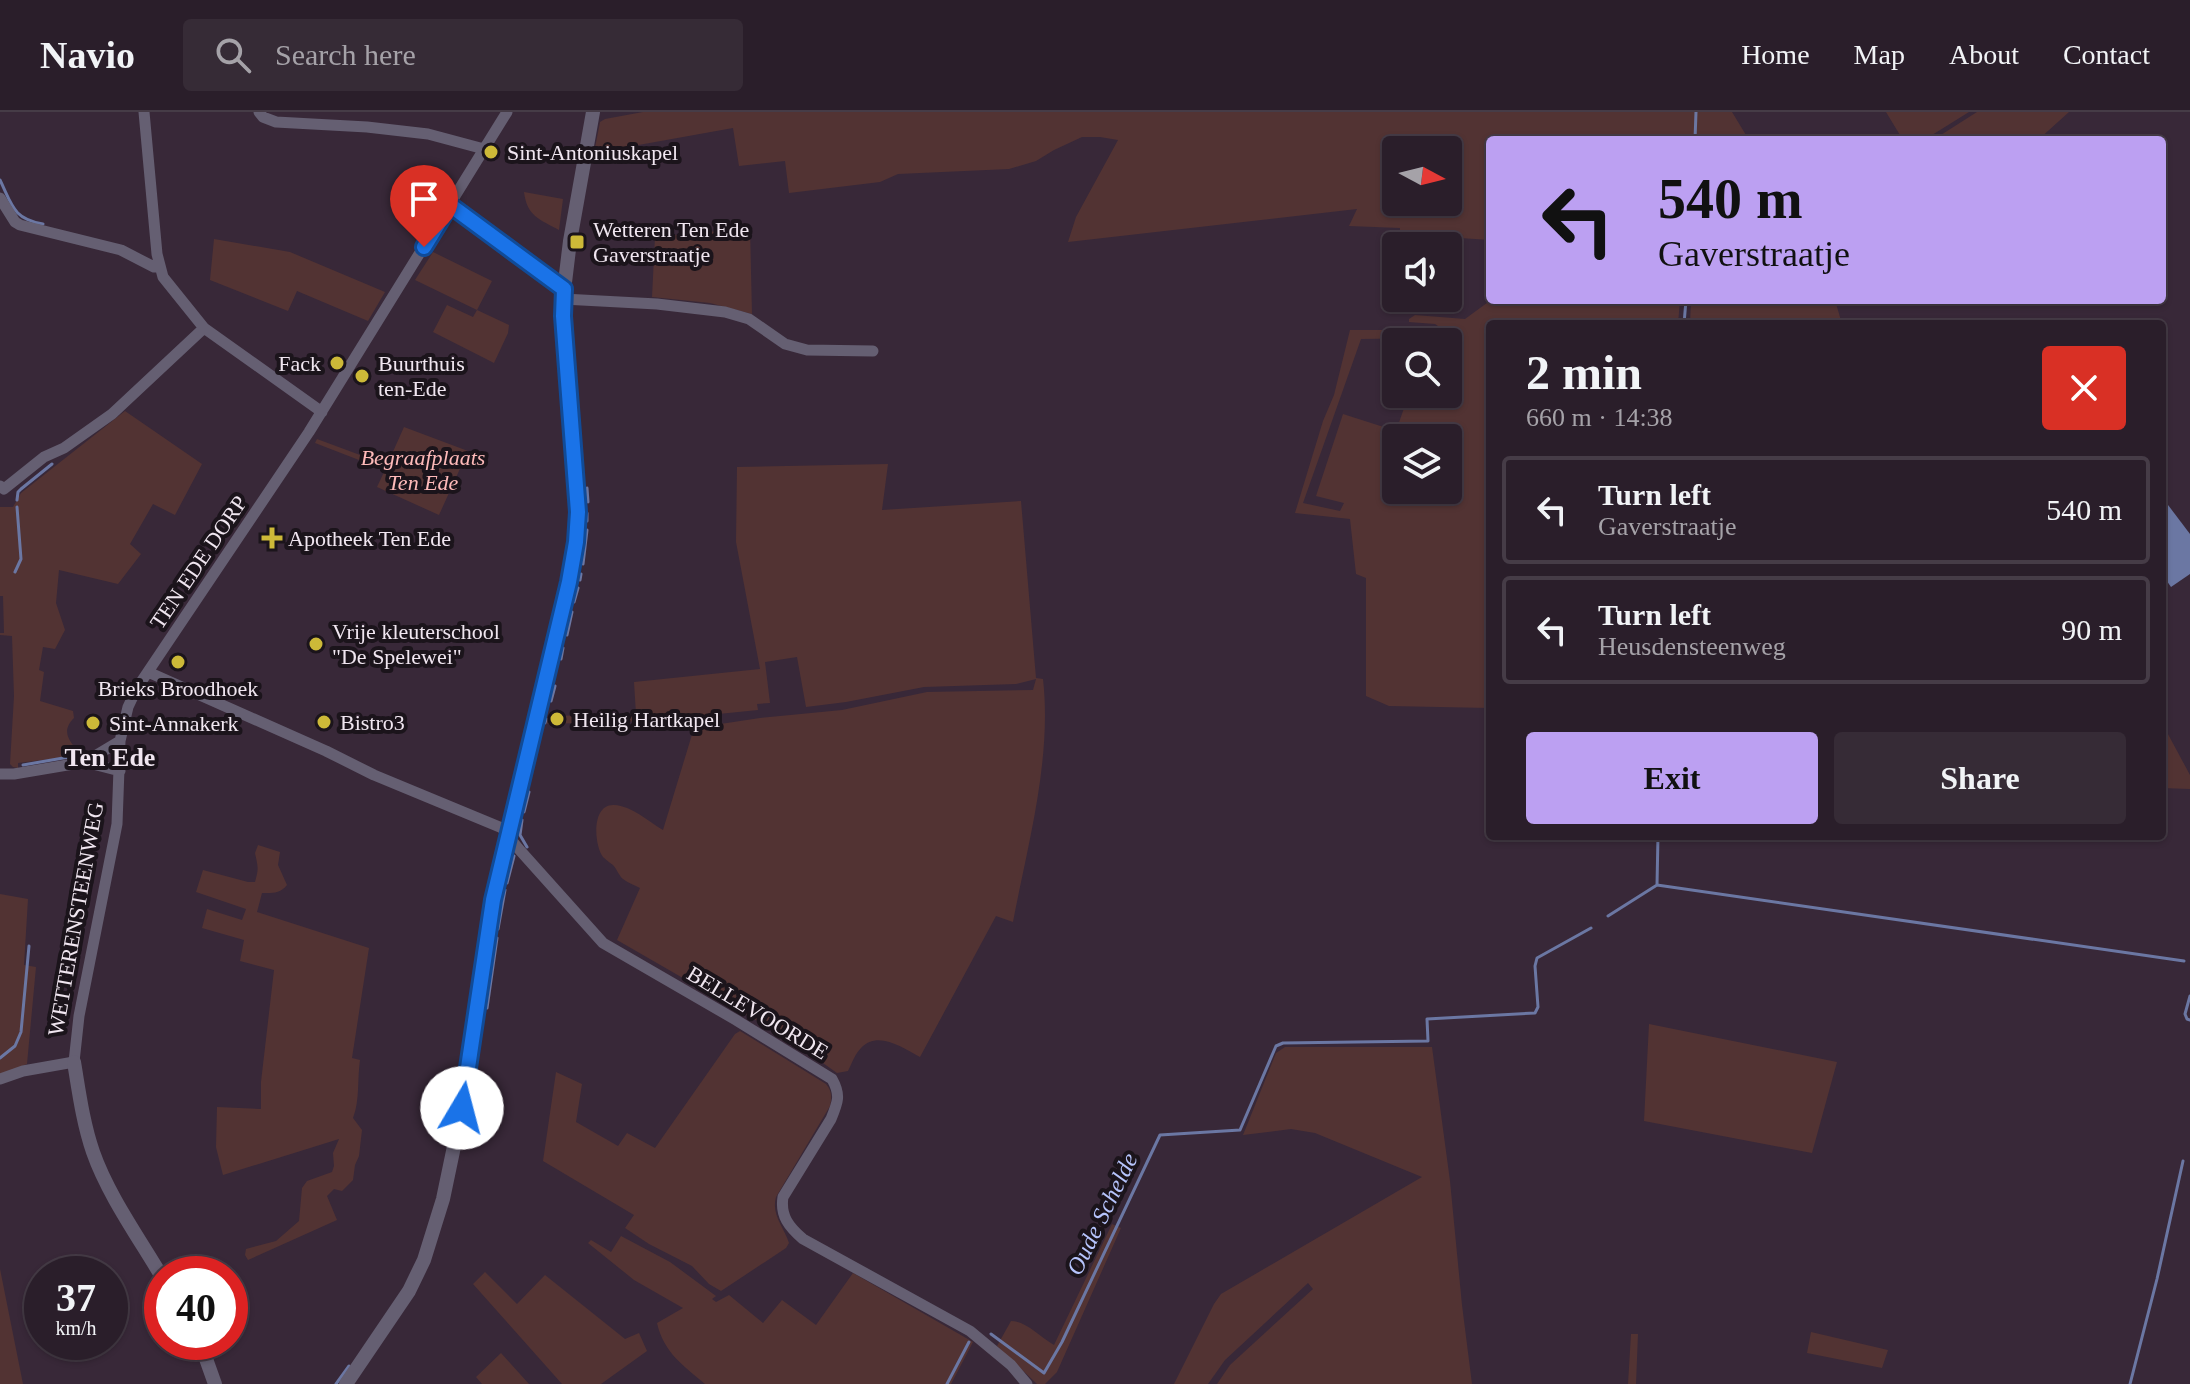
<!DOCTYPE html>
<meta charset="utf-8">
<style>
:root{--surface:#2a1e2a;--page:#362b36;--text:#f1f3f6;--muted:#a5a2a8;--line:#463c47;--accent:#bca0f2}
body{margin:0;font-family:"Times New Roman",serif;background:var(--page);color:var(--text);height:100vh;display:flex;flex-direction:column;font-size:30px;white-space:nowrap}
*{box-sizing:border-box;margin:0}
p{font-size:26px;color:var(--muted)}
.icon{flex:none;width:44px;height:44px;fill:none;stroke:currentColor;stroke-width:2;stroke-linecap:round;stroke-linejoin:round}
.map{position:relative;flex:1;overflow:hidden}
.side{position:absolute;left:1486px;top:208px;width:680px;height:520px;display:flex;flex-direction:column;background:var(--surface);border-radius:8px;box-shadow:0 2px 6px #0004,0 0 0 2px var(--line)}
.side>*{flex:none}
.guide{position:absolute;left:1486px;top:24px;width:680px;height:168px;border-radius:8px;box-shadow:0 2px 6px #0004,0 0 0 2px var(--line);background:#bca0f2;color:#111;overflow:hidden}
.needle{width:52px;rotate:97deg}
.tools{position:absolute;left:1382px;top:24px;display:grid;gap:16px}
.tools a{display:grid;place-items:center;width:80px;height:80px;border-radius:8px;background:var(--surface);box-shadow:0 2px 6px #0004,0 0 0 2px var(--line);font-size:40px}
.speed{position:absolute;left:24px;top:1144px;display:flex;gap:16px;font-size:40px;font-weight:700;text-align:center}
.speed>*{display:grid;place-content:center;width:104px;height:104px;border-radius:50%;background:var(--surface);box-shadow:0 2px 6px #0004,0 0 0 2px var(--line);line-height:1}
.speed small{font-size:20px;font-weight:400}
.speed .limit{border:12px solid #d22;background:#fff;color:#111}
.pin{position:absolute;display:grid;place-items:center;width:68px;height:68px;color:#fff;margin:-82px -34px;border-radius:50% 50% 50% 0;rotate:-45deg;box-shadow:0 0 8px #0007}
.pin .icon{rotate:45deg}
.me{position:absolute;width:88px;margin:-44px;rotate:8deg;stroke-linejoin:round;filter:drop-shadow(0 0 6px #0008)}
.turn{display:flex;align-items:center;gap:28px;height:168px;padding:0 40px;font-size:36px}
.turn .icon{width:104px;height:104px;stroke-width:2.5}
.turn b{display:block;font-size:56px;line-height:68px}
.round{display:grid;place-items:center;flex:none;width:84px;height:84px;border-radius:8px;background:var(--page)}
.summary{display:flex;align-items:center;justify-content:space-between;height:136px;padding:0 40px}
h1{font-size:48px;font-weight:700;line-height:60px}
.primary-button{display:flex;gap:16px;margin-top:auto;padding:16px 40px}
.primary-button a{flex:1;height:92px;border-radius:8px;background:var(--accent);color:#111;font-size:32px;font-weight:700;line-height:92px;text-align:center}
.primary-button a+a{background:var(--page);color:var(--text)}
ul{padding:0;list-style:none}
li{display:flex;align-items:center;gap:24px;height:108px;margin:0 16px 12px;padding:0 24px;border:4px solid var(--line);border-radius:8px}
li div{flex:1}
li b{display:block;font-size:30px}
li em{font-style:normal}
header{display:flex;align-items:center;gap:48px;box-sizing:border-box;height:112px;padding:0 40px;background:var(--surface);border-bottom:2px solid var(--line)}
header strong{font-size:38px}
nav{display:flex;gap:44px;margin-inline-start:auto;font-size:28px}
.search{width:560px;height:72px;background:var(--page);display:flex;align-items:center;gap:20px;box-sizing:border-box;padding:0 28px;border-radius:8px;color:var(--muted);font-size:30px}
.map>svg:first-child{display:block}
.green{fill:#523333;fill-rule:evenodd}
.water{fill:#6b77a3}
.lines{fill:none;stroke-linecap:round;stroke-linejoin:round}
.stream{stroke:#6b77a3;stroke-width:3}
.minor{stroke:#655f72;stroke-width:11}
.tertiary{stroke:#655f72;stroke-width:14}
.route-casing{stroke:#114b97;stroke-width:20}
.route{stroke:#1a73e8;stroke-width:14}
.poi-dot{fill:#cdb938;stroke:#1b141b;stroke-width:3}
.labels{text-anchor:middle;stroke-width:8;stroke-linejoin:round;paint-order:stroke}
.poi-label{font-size:22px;fill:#f0e6f0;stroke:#1b141b;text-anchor:start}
.park-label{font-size:22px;font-style:italic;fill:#febab9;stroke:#1b141b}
.street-label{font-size:22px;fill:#f0e6f0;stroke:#1b141b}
.water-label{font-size:24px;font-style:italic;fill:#b6c4fc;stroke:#1b141b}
.quarter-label{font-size:26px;font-weight:bold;fill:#f0e6f0;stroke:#1b141b}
</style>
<header>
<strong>Navio</strong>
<div class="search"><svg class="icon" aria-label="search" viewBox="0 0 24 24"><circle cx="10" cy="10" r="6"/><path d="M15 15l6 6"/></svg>Search here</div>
<nav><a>Home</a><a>Map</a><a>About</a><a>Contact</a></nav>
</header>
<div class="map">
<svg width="2190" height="1272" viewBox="0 0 2190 1272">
<rect width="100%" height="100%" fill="#382838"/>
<path class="green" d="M 643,0 L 1732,0 L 1749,28 L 1490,28 L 1490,128 L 1400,122 L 1400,116 L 1349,114 L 1357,97 L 1068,130 L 1076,105 L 1118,28 L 1100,25 L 1082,25 L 1054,38 L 1036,49 L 1009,57 L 898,62 L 880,70 L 789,81 L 785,49 L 739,54 L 733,16 L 594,41 L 600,10 L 605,7 ZM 1396,38 L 1448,38 L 1448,90 L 1396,90 Z
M 1886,0 L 1969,0 L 1924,28 L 1903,28 Z
M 1977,0 L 2069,0 L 2038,28 L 1960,28 L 1955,22 L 1946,28 L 1933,28 Z
M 524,80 L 563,87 L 559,118 C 539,107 527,104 524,80 Z
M 750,116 L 752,202 L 710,191 L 652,185 L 655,125 Z
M 214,127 L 290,140 L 385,180 L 368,209 L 297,179 L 288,199 L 210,168 Z
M 433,140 L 492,169 L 477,198 L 509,213 L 508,221 L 494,251 L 433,220 L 447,193 L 473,205 L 477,198 L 415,168 Z
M 1491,188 L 1680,188 L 1678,212 L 1490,212 L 1490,596 L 1389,594 L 1366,584 L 1366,466 L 1356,462 L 1350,407 L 1295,401 L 1323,309 L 1334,283 L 1350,218 L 1422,218 L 1427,221 L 1427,226 L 1361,227 L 1303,391 L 1340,399 L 1344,391 L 1316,384 L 1343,302 L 1396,319 L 1409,282 L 1448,282 L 1448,230 L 1442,230 L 1441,216 L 1435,212 L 1409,210 L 1409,207 L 1415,203 L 1465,207 ZM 1396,326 L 1448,326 L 1448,378 L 1396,378 Z
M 1691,188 L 1835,188 L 1842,212 L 1690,212 Z
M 125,299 L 202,352 L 175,403 L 153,392 L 130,432 L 141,442 L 118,472 L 59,458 L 56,491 L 65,518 L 55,537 L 43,535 L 39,558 L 44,560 L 40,589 L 73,599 L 74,606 C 60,620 70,629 80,642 L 75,644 L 18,651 L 18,656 L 13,655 L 10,652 L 14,584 L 12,524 L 0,523 L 0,521 L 4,521 L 3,484 L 0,484 L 0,395 L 13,395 L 21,381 Z
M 404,315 L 468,339 L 439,403 L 377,375 L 385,358 L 315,331 L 317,327 L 387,353 Z
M 888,352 L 882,398 L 1021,389 L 1036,566 L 1043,567 C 1052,647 1028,731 1013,810 L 996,804 L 920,945 C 903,936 878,918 861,936 C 855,942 852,951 848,959 L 837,961 L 809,941 L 806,937 L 617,828 L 640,776 C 635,773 628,771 623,767 C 619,764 617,757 613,753 C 609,750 606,748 603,745 C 594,733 591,692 614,693 C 632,694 648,709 663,718 L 694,616 L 760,606 L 842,598 L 927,580 L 1033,578 L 1036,567 L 1016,572 L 924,575 L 846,590 L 806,595 L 797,545 L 765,550 L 770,591 L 757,592 L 758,598 L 649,609 L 547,612 L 549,604 L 636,602 L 634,570 L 760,557 L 736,430 L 737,355 Z
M 2162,611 L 2190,663 L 2190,677 L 2162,676 Z
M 258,733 L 280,740 L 278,753 L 287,773 C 280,782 272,781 262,781 L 257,800 L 369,836 L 352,946 L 360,948 C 357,969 360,987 353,1006 L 362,1018 L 359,1044 L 355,1053 L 353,1068 L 342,1079 L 334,1077 L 327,1084 L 337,1108 L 248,1148 L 245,1143 L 246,1137 L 276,1129 L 299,1109 L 302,1076 L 307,1069 L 332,1060 L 334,1054 L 333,1041 L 339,1027 L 223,1063 L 216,1035 L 217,995 L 261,997 L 261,970 L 274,858 L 240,849 L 244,828 L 202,816 L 207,797 L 242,808 L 246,797 L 196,780 L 203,758 L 248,770 L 255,770 C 259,756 258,755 255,741 Z
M 0,782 L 28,787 L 24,853 L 36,855 L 27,952 L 0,963 Z
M 1649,912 L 1837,950 L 1812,1041 L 1644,1009 Z
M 740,919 L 826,972 C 832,979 832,985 830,994 L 776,1085 C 771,1103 784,1115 789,1131 L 786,1136 L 721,1179 L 709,1172 L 692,1154 L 649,1132 L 625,1116 L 634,1103 L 543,1049 L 556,960 L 582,972 L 576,1010 L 618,1034 L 627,1021 L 655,1036 L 735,922 Z
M 1285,935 L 1432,935 L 1450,1069 L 1462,1193 L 1472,1272 L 1217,1272 L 1230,1253 L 1313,1177 L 1308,1171 L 1225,1248 L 1208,1272 L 1174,1272 L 1214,1192 L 1221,1182 L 1422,1065 L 1315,1021 L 1291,1017 L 1243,1023 L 1276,941 Z
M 1112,1112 L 1121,1116 L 1057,1260 L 1045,1272 L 1037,1272 L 997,1234 L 1011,1209 C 1026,1209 1040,1225 1054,1233 Z
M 621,1124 L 670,1150 L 716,1184 L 712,1187 L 716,1190 L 729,1183 L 763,1211 L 782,1188 L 816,1213 L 853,1161 L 973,1230 L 951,1272 L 705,1272 C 683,1253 664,1241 657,1211 L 683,1196 L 634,1168 L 588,1131 L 591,1128 L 611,1140 Z
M 0,1157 L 23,1272 L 0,1272 Z
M 485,1160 L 517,1192 L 545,1163 L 625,1227 L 639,1221 L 647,1239 L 601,1272 L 562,1272 L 473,1172 Z
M 1811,1220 L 1888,1238 L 1882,1256 L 1807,1241 Z
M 1631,1222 L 1638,1222 L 1636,1272 L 1628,1272 Z
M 501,1241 L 529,1272 L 482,1272 L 476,1265 Z"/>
<path class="water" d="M 2162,388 L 2165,389 L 2190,422 L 2190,462 L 2171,475 L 2162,462 Z"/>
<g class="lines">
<path class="stream" d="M 1695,28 L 1696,0
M 0,68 C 12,93 13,107 43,112
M 1684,212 L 1686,188
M 587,376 L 588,390
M 17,388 L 18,380 L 21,377 L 52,352
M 587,409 L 587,401
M 583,452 L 587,418
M 15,460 L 21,447 L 17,395
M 580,468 L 581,462
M 574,490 L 578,476
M 567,523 L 572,500
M 561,547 L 563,536
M 551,589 L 555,574
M 545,611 L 546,607
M 23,653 L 69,645
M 524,700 L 529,680
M 522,708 L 520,723 L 527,735
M 507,771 L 514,744
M 1657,773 L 2184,849
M 1608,804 L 1657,773 L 1658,724
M 498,817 L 505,778
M 2190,884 L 2185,902 L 2187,907 L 2190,908
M 487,896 L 497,826
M 0,946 L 15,934 L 21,920 L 29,834
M 991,1222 L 1044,1261 L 1062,1230 L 1160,1023 L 1240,1018 L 1276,934 L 1283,931 L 1428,929 L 1427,907 L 1535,901 L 1538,895 L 1535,854 L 1537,846 L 1591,816
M 336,1272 L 349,1254
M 947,1272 L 969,1230
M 2130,1272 L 2157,1167 L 2183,1049"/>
<path class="minor" d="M 144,0 L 157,142 L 163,165 L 204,216 L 322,300
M 259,0 L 263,5 L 276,10 L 367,15 L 428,22 L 484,37
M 0,86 L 15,110 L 20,113 L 121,138 L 154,155 L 159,155
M 450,93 L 564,177
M 563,187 L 657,192 L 725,200 L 749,207 L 785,232 L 807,238 L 873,239
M 0,374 L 4,377 L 44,345 L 64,336 L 112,302 L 204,216
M 148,560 L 326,639 L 374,663 L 502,716 L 517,735 L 603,831 L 736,908 L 832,967 C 841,983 838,990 831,1007 L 783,1085 C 780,1104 789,1115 803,1127 L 970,1219 L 1011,1253 L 1027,1272
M 85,650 L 120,659
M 0,662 L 14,662 L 85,650 L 120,629
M 0,967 L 23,959 L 74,950 L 79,904 L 117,712 L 120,629 L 128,595 L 137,576 L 309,320 L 507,0"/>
<path class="tertiary" d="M 74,950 C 79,980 83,1011 93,1040 C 108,1083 139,1126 162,1165
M 200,1230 L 215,1272
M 346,1272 L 409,1179 L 424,1148 L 443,1087 L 461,1001 L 493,788 L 572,456 L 578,400 L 563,187 L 570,129 L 593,0"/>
</g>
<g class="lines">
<g class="route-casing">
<path id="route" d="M 424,135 L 450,93 L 564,177 L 563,204 L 578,400 L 576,430 L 569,470 L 493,788 L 462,996"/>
</g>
<use href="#route" class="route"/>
</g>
<g class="poi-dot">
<circle cx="491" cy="40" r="8"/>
<rect x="569" y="122" width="16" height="16" rx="4"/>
<circle cx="337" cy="251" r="8"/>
<circle cx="362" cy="264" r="8"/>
<path d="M268 414h8v8h8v8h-8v8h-8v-8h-8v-8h8z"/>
<circle cx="316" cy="532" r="8"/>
<circle cx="178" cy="550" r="8"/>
<circle cx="557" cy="607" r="8"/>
<circle cx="324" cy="610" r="8"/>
<circle cx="93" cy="611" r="8"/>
</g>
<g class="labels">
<g class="poi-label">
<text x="507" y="48">Sint-Antoniuskapel</text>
<text x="593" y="125">Wetteren Ten Ede<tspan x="593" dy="25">Gaverstraatje</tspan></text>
<text x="321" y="259" text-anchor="end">Fack</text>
<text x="378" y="259">Buurthuis<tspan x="378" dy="25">ten-Ede</tspan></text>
<text x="288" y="434">Apotheek Ten Ede</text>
<text x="332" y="527">Vrije kleuterschool<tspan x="332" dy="25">"De Spelewei"</tspan></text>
<text x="178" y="584" text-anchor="middle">Brieks Broodhoek</text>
<text x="573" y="615">Heilig Hartkapel</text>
<text x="340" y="618">Bistro3</text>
<text x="109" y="619">Sint-Annakerk</text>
</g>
<g class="park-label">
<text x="423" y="353">Begraafplaats<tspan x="423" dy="25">Ten Ede</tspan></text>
</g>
<g class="street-label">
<text transform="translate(198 450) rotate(-56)" y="8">TEN EDE DORP</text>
<text transform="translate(75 807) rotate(-80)" y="8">WETTERENSTEENWEG</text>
<text transform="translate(758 900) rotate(31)" y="8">BELLEVOORDE</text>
</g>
<g class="water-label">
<text transform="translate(1102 1102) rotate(-64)" y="8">Oude Schelde</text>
</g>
<g class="quarter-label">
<text x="110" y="654">Ten Ede</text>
</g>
</g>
</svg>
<div class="tools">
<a><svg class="needle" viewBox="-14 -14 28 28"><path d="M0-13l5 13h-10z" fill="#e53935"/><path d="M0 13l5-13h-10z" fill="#a5a2a8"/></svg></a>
<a><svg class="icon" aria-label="sound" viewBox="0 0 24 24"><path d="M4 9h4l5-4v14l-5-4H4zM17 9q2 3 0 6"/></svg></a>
<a><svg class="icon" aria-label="search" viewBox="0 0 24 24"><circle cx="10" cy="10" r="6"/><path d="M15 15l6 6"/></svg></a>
<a><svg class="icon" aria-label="layers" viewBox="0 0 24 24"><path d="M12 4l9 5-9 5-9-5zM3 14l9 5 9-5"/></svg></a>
</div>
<div class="speed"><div>37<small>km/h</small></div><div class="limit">40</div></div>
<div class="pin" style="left:424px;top:135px;background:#d93025"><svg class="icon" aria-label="arrive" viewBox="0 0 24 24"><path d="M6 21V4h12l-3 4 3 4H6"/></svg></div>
<svg class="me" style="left:462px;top:996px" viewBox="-20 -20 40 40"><circle r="19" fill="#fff"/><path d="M0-13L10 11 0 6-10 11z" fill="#1a73e8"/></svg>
<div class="guide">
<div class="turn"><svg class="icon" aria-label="left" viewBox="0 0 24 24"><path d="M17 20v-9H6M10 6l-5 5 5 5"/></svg><div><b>540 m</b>Gaverstraatje</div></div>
</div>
<section class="side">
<div class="summary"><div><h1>2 min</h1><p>660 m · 14:38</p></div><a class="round" style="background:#d93025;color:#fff"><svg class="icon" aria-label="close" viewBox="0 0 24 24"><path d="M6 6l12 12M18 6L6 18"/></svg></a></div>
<ul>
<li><svg class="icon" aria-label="left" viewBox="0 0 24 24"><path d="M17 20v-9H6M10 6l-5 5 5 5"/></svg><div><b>Turn left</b><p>Gaverstraatje</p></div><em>540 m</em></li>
<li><svg class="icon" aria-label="left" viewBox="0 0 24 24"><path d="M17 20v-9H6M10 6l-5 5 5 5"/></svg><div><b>Turn left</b><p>Heusdensteenweg</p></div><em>90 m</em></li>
</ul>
<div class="primary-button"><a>Exit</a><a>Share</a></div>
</section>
</div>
